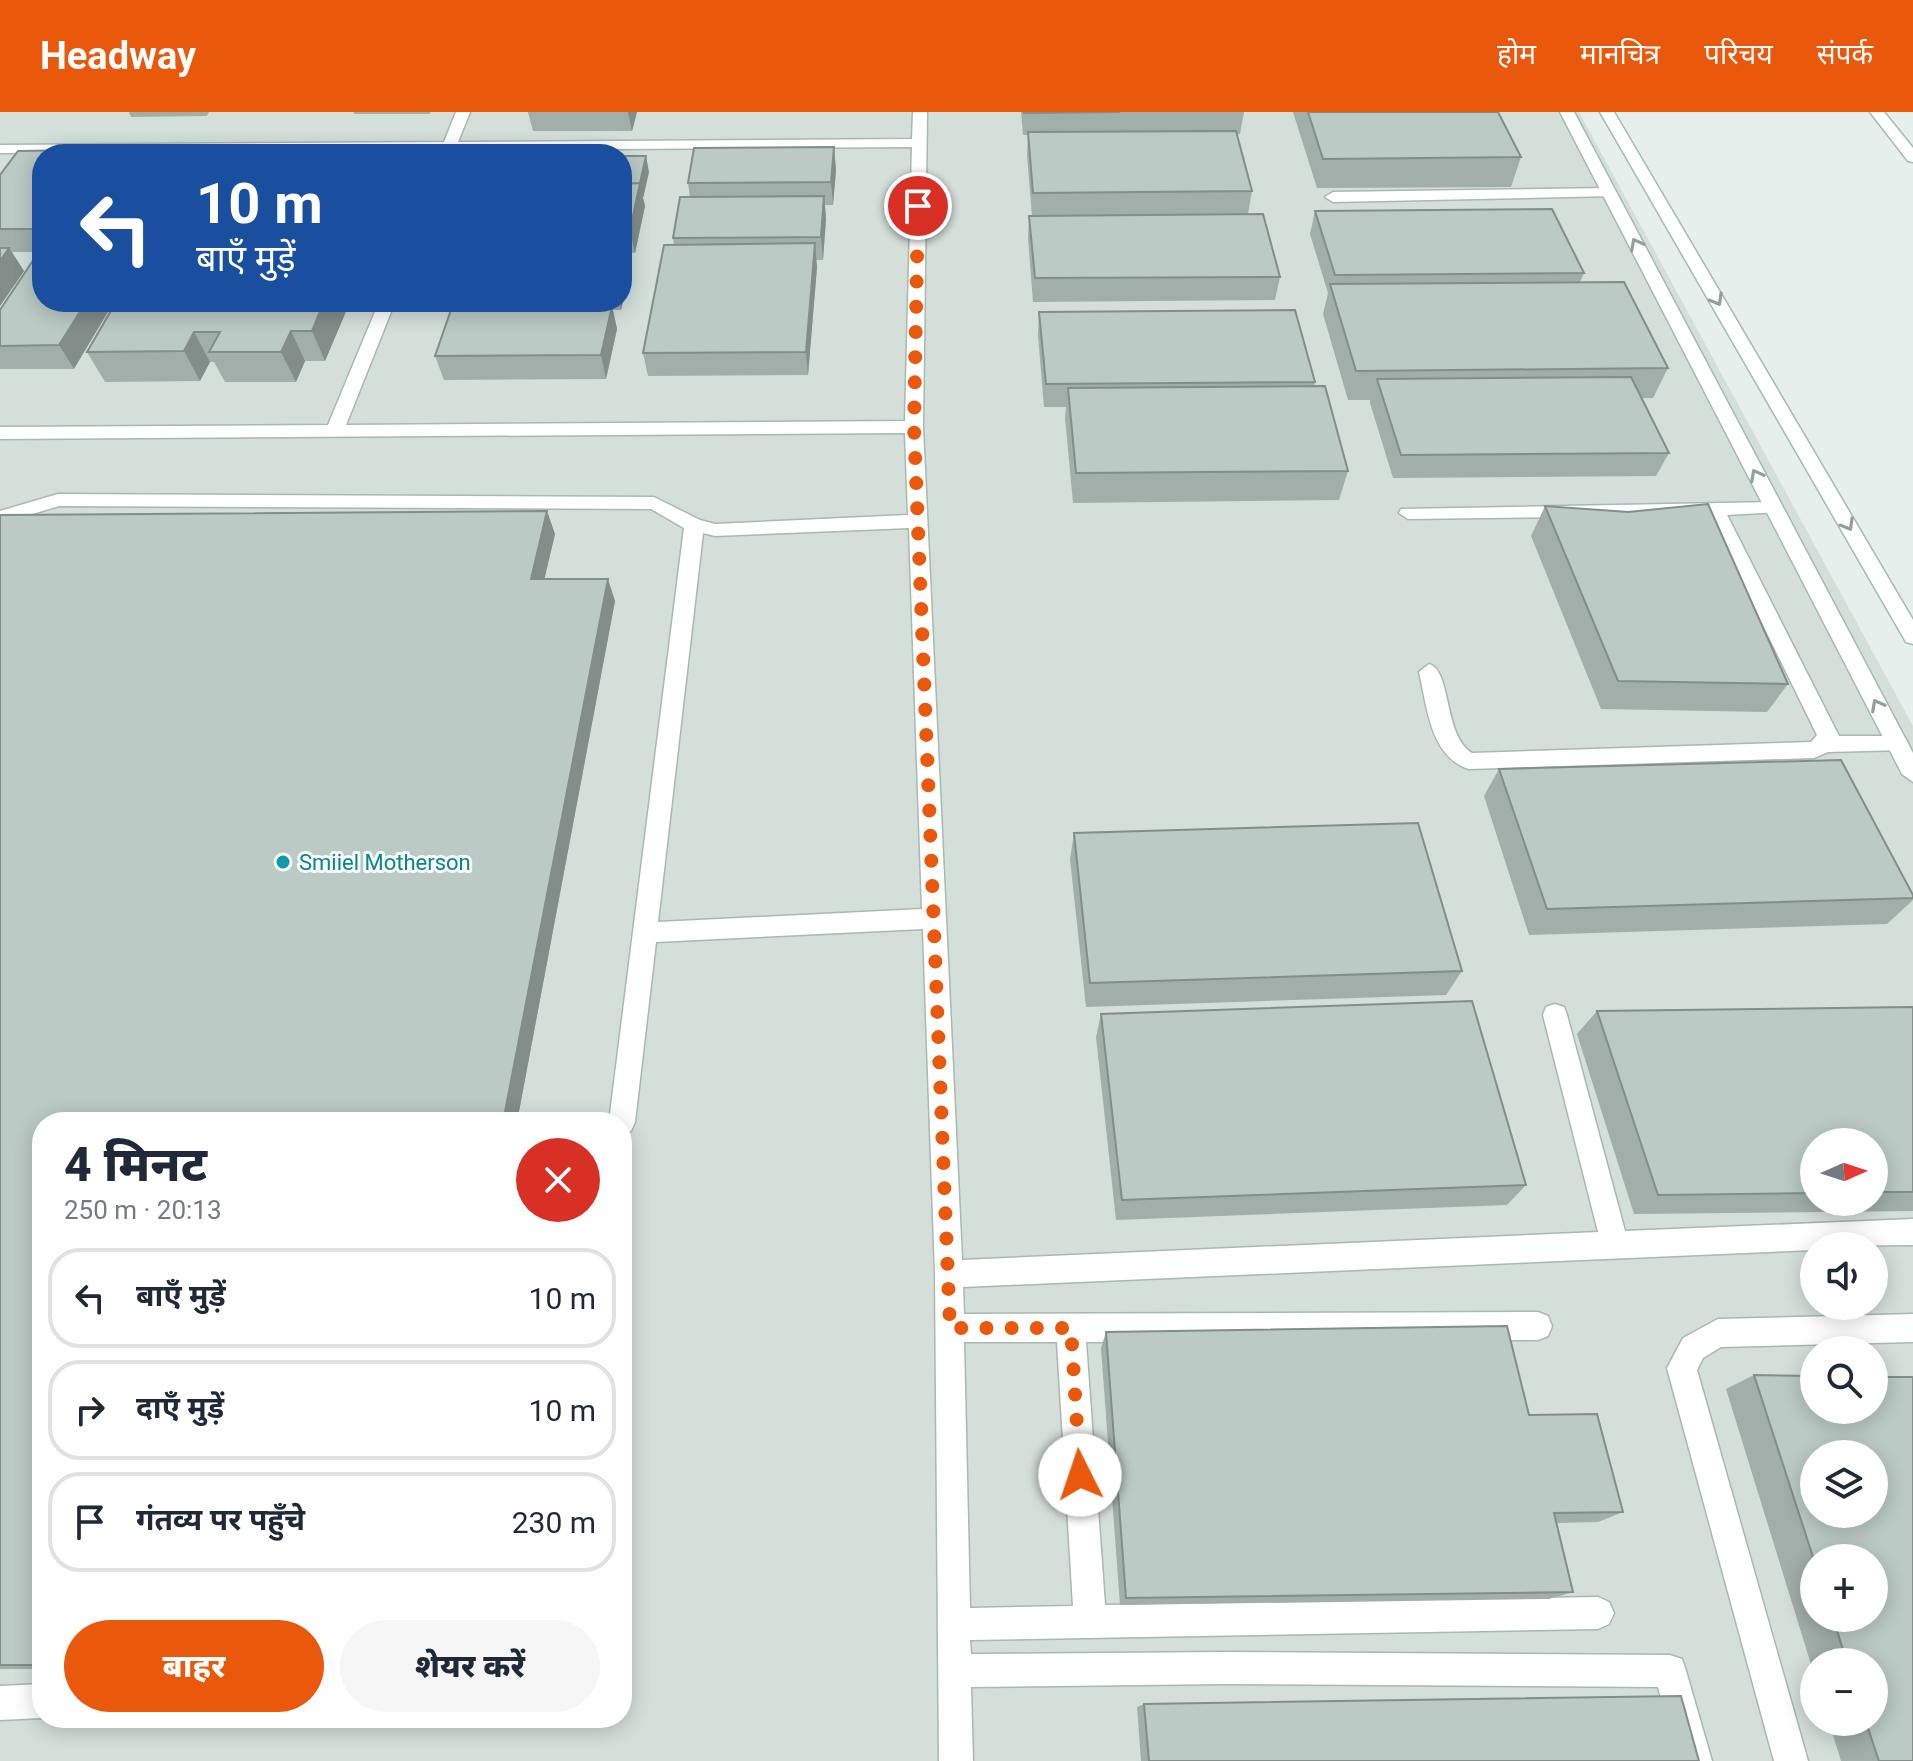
<!DOCTYPE html>
<html lang="hi">
<meta charset="utf-8">
<style>
:root{--surface:#fff;--page:#f6f6f7;--text:#1f2937;--muted:#747a83;--line:#e0e1e3;--accent:#ea580c}
body{margin:0;font-family:Roboto,"Noto Sans Devanagari",sans-serif;background:var(--page);color:var(--text);height:100vh;display:flex;flex-direction:column;font-size:30px;white-space:nowrap}
*{box-sizing:border-box;margin:0}
p{font-size:26px;color:var(--muted)}
.icon{flex:none;width:44px;height:44px;fill:none;stroke:currentColor;stroke-width:2;stroke-linecap:round;stroke-linejoin:round}
.map{position:relative;flex:1;overflow:hidden}
.drawer{position:absolute;left:32px;top:1000px;width:600px;height:616px;display:flex;flex-direction:column;background:var(--surface);border-radius:32px;box-shadow:0 4px 20px #0003}
.drawer>*{flex:none}
.hud{position:absolute;left:32px;top:32px;width:600px;height:168px;border-radius:32px;box-shadow:0 4px 20px #0003;background:#1a4fa0;color:#fff;overflow:hidden}
.needle{width:52px;rotate:87deg}
.buttons{position:absolute;left:1800px;top:1016px;display:grid;gap:16px}
.buttons a{display:grid;place-items:center;width:88px;height:88px;border-radius:50%;background:var(--surface);box-shadow:0 4px 20px #0003;font-size:40px}
.pin{position:absolute;display:grid;place-items:center;width:68px;height:68px;color:#fff;margin:-34px;border:4px solid #fff;border-radius:50%;box-shadow:0 2px 8px #0007}
.me{position:absolute;width:88px;margin:-44px;rotate:356deg;stroke-linejoin:round;filter:drop-shadow(0 0 6px #0008)}
.turn{display:flex;align-items:center;gap:28px;height:168px;padding:0 32px;font-size:36px}
.turn .icon{width:104px;height:104px;stroke-width:2.5}
.turn b{display:block;font-size:56px;line-height:68px}
.round{display:grid;place-items:center;flex:none;width:84px;height:84px;border-radius:42px;background:var(--page)}
.overview{display:flex;align-items:center;justify-content:space-between;height:136px;padding:0 32px}
h1{font-size:48px;font-weight:800;line-height:60px}
.primary-button{display:flex;gap:16px;margin-top:auto;padding:16px 32px}
.primary-button a{flex:1;height:92px;border-radius:48px;background:var(--accent);color:#fff;font-size:32px;font-weight:800;line-height:92px;text-align:center}
.primary-button a+a{background:var(--page);color:var(--text)}
ul{padding:0;list-style:none}
li{display:flex;align-items:center;gap:24px;height:100px;margin:0 16px 12px;padding:0 16px;border:4px solid var(--line);border-radius:32px}
li div{flex:1}
li b{display:block;font-size:30px}
li em{font-style:normal}
header{display:flex;align-items:center;gap:48px;box-sizing:border-box;height:112px;padding:0 40px;background:var(--accent);color:#fff}
header strong{font-size:38px}
nav{display:flex;gap:44px;margin-inline-start:auto;font-size:28px}
.map>svg:first-child{display:block}
.built{fill:#d4dfda;fill-rule:evenodd}
.lines{fill:none;stroke-linecap:round;stroke-linejoin:round}
.lane-casing{stroke:#a8b8b2;stroke-width:3}
.street-casing{stroke:#a8b8b2;stroke-width:3}
.secondary-casing{stroke:#a4bbb3;stroke-width:3}
.lane{fill:#fff;fill-rule:evenodd}
.street{fill:#fff;fill-rule:evenodd}
.secondary{fill:#fff;fill-rule:evenodd}
.wall{fill:#a1aea9;fill-rule:evenodd}
.shaded-wall{fill:#838d89}
.building{fill:#bbcac4;stroke:#838d89;stroke-width:2;fill-rule:evenodd}
.oneway{stroke:#92a09c}
.route{stroke:#ea580c;stroke-width:14;stroke-dasharray:0 25.2}
.culture-dot{fill:#0f9aa8;stroke:#f7fbf9;stroke-width:3}
.labels{text-anchor:middle;stroke-width:6;stroke-linejoin:round;paint-order:stroke}
.culture-label{font-size:22px;fill:#0d838f;stroke:#f7fbf9;text-anchor:start}
</style>
<header>
<strong>Headway</strong>
<nav><a>होम</a><a>मानचित्र</a><a>परिचय</a><a>संपर्क</a></nav>
</header>
<div class="map">
<svg width="1913" height="1649" viewBox="0 0 1913 1649">
<rect width="100%" height="100%" fill="#e6efeb"/>
<path class="built" d="M 0,0 L 1579,0 L 1913,614 L 1913,1649 L 0,1649 ZM 42,42 L 622,42 L 622,190 L 42,190 ZM 42,1010 L 622,1010 L 622,1606 L 42,1606 ZM 1814,1030 L 1874,1030 L 1874,1090 L 1814,1090 ZM 1814,1134 L 1874,1134 L 1874,1194 L 1814,1194 ZM 1814,1238 L 1874,1238 L 1874,1298 L 1814,1298 ZM 1814,1342 L 1874,1342 L 1874,1402 L 1814,1402 ZM 1814,1446 L 1874,1446 L 1874,1506 L 1814,1506 ZM 1814,1550 L 1874,1550 L 1874,1610 L 1814,1610 Z"/>
<g class="lines">
<g class="lane-casing">
<path id="lane" d="M 456,0 L 470,0 L 458,30 L 912,27 L 913,0 L 927,0 L 923,315 L 962,1148 L 1598,1120 L 1543,903 L 1546,895 L 1555,892 L 1564,895 L 1567,903 L 1625,1119 L 1913,1107 L 1913,1133 L 1814,1134 L 1814,1138 L 963,1175 L 964,1202 L 1538,1200 L 1548,1204 L 1552,1214 L 1548,1224 L 1538,1228 L 1086,1230 L 1105,1493 L 1598,1485 L 1609,1490 L 1614,1501 L 1609,1512 L 1598,1517 L 970,1528 L 971,1542 L 1224,1540 L 1670,1543 L 1682,1547 L 1686,1559 L 1712,1649 L 1678,1649 L 1658,1575 L 1224,1572 L 971,1575 L 973,1649 L 939,1649 L 935,1162 L 923,817 L 656,830 L 635,1010 L 631,1019 L 622,1022 L 622,1010 L 609,1010 L 684,416 L 651,397 L 59,394 L 0,412 L 0,399 L 58,382 L 654,385 L 700,408 L 715,412 L 908,403 L 905,321 L 0,327 L 0,315 L 328,313 L 379,190 L 395,190 L 346,313 L 905,309 L 912,35 L 455,38 L 453,42 L 439,42 L 440,38 L 0,41 L 0,33 L 444,30 ZM 909,416 L 922,797 L 658,810 L 703,421 L 715,424 ZM 964,1230 L 1057,1230 L 1073,1494 L 970,1496 Z
M 1609,76 L 1614,78 L 1614,84 L 1333,90 L 1325,85 L 1333,80 Z
M 1774,390 L 1783,396 L 1781,400 L 1727,403 L 1839,624 L 1897,624 L 1905,626 L 1908,632 L 1905,638 L 1828,640 L 1814,646 L 1469,657 C 1430,645 1427,594 1419,560 L 1429,552 C 1452,559 1443,623 1472,641 L 1811,630 L 1817,623 L 1709,403 L 1408,407 L 1399,401 L 1401,397 Z
M 1913,1202 L 1913,1230 L 1721,1235 L 1703,1246 L 1697,1258 L 1808,1649 L 1774,1649 L 1667,1256 L 1683,1226 L 1718,1207 Z
M 42,1572 L 42,1606 L 0,1608 L 0,1574 Z"/>
</g>
<g class="street-casing">
<path id="street" d="M 1870,0 L 1884,0 L 1913,36 L 1913,50 L 1908,49 Z"/>
</g>
<g class="secondary-casing">
<path id="secondary" d="M 1560,0 L 1574,0 L 1913,641 L 1913,670 L 1902,662 Z
M 1600,0 L 1614,0 L 1913,508 L 1913,532 L 1906,530 Z"/>
</g>
<use href="#lane" class="lane"/>
<use href="#street" class="street"/>
<use href="#secondary" class="secondary"/>
</g>
<path class="wall" d="M 129,0 L 209,0 L 207,4 L 131,5 Z
M 354,0 L 430,0 L 430,2 L 354,2 Z
M 528,0 L 637,0 L 632,19 L 533,19 Z
M 1021,0 L 1244,0 L 1240,22 L 1237,22 L 1252,79 L 1248,102 L 1280,165 L 1275,188 L 1033,190 L 1028,127 L 1029,104 L 1032,104 L 1027,43 L 1028,23 L 1023,23 Z
M 1293,0 L 1498,0 L 1521,45 L 1511,75 L 1317,76 Z
M 834,35 L 836,58 L 833,93 L 825,93 L 826,107 L 823,148 L 816,148 L 817,155 L 808,263 L 648,264 L 643,241 L 674,132 L 673,126 L 690,85 L 688,71 Z
M 87,38 L 89,42 L 42,42 L 42,140 L 12,140 L 24,159 L 0,194 L 0,63 L 18,39 Z
M 622,44 L 649,60 L 643,86 L 645,94 L 635,141 L 628,141 L 631,154 L 621,198 L 613,198 L 617,217 L 606,267 L 444,268 L 435,244 L 467,195 L 465,190 L 622,190 Z
M 1315,99 L 1584,161 L 1580,170 L 1668,256 L 1653,286 L 1642,286 L 1669,341 L 1656,364 L 1393,366 L 1370,291 L 1370,288 L 1348,288 L 1323,202 L 1328,181 L 1310,122 Z
M 36,144 L 74,257 L 0,257 L 0,198 Z
M 116,190 L 350,190 L 325,249 L 305,249 L 296,270 L 225,270 L 214,250 L 210,250 L 200,269 L 105,270 L 87,240 Z
M 1039,200 L 1315,270 L 1314,274 L 1348,359 L 1339,388 L 1073,391 L 1065,306 L 1066,295 L 1044,295 L 1038,224 Z
M 1545,394 L 1788,572 L 1767,600 L 1601,597 L 1531,424 Z
M 0,403 L 555,422 L 544,467 L 615,489 L 517,1010 L 42,1010 L 42,1557 L 0,1557 Z
M 1499,657 L 1913,783 L 1913,788 L 1887,812 L 1529,823 L 1484,684 Z
M 1074,721 L 1462,859 L 1446,883 L 1086,895 L 1070,747 Z
M 1913,895 L 1913,1099 L 1634,1102 L 1577,922 L 1597,899 ZM 1814,1030 L 1874,1030 L 1874,1090 L 1814,1090 Z
M 1101,902 L 1526,1073 L 1507,1093 L 1116,1108 L 1096,925 Z
M 1106,1220 L 1529,1303 L 1623,1400 L 1598,1410 L 1556,1411 L 1573,1480 L 1549,1487 L 1120,1493 L 1101,1236 Z
M 1754,1263 L 1814,1264 L 1814,1298 L 1874,1298 L 1874,1265 L 1913,1265 L 1913,1649 L 1841,1649 L 1829,1610 L 1874,1610 L 1874,1550 L 1814,1550 L 1814,1562 L 1726,1277 ZM 1814,1342 L 1874,1342 L 1874,1402 L 1814,1402 ZM 1814,1446 L 1874,1446 L 1874,1506 L 1814,1506 Z
M 1144,1592 L 1699,1649 L 1141,1649 L 1137,1595 Z"/>
<path class="shaded-wall" d="M 628,0 L 637,0 L 632,19 Z
M 834,35 L 836,58 L 833,93 L 831,70 Z
M 646,44 L 649,60 L 643,86 L 645,94 L 635,141 L 630,118 Z
M 824,84 L 826,107 L 823,148 L 821,125 Z
M 42,103 L 42,133 L 32,117 Z
M 626,131 L 631,154 L 621,198 L 619,190 L 622,190 L 622,148 Z
M 815,131 L 817,155 L 808,263 L 806,240 Z
M 9,136 L 24,159 L 0,194 L 0,149 Z
M 86,190 L 114,190 L 74,257 L 59,233 Z
M 324,190 L 350,190 L 325,249 L 312,219 Z
M 612,194 L 617,217 L 606,267 L 601,243 Z
M 291,219 L 305,249 L 296,270 L 281,240 Z
M 194,220 L 210,250 L 200,269 L 184,239 Z
M 547,399 L 555,422 L 539,490 L 531,467 Z
M 608,467 L 615,489 L 517,1010 L 503,1010 Z"/>
<path class="building" d="M 1024,0 L 1120,0 L 1024,1 Z
M 1308,0 L 1498,0 L 1521,45 L 1323,47 Z
M 1236,19 L 1252,79 L 1033,81 L 1028,20 Z
M 834,35 L 831,70 L 688,71 L 694,36 Z
M 87,38 L 84,42 L 42,42 L 42,103 L 32,117 L 0,117 L 0,63 L 18,39 Z
M 622,44 L 646,44 L 640,71 L 622,72 Z
M 640,71 L 630,118 L 622,118 L 622,72 Z
M 824,84 L 821,125 L 673,126 L 680,85 Z
M 1552,97 L 1584,161 L 1335,163 L 1315,99 Z
M 1263,102 L 1280,165 L 1035,166 L 1029,104 Z
M 622,131 L 626,131 L 622,148 Z
M 815,131 L 806,240 L 643,241 L 664,133 Z
M 0,136 L 9,136 L 0,149 Z
M 36,144 L 42,144 L 42,190 L 86,190 L 59,233 L 0,234 L 0,198 Z
M 1624,170 L 1668,256 L 1356,259 L 1330,172 Z
M 116,190 L 324,190 L 312,219 L 291,219 L 281,240 L 209,240 L 220,220 L 194,220 L 184,239 L 87,240 Z
M 612,194 L 601,243 L 435,244 L 452,195 Z
M 1295,198 L 1315,270 L 1046,272 L 1039,200 Z
M 1631,265 L 1669,341 L 1401,343 L 1377,267 Z
M 1325,274 L 1348,359 L 1076,361 L 1068,276 Z
M 1708,392 L 1788,572 L 1618,569 L 1545,394 L 1628,400 Z
M 547,399 L 531,467 L 608,467 L 503,1010 L 42,1010 L 42,1553 L 0,1553 L 0,403 Z
M 1841,648 L 1913,783 L 1913,786 L 1547,797 L 1499,657 Z
M 1418,711 L 1462,859 L 1090,871 L 1074,721 Z
M 1472,889 L 1526,1073 L 1122,1088 L 1101,902 Z
M 1913,895 L 1913,1080 L 1874,1080 L 1874,1030 L 1814,1030 L 1814,1081 L 1658,1083 L 1597,899 Z
M 1507,1214 L 1529,1303 L 1597,1302 L 1623,1400 L 1554,1401 L 1573,1480 L 1126,1486 L 1106,1220 Z
M 1754,1263 L 1814,1264 L 1814,1298 L 1874,1298 L 1874,1265 L 1913,1265 L 1913,1649 L 1879,1649 L 1866,1610 L 1874,1610 L 1874,1550 L 1847,1550 L 1833,1506 L 1874,1506 L 1874,1446 L 1814,1446 L 1814,1448 ZM 1814,1342 L 1874,1342 L 1874,1402 L 1814,1402 Z
M 1681,1584 L 1699,1649 L 1149,1649 L 1144,1592 Z"/>
<defs><path id="oneway-chevron" d="M-2-3.5L2.5 0L-2 3.5" fill="none" stroke-width="1.6" stroke-linecap="round" stroke-linejoin="round" transform="scale(2)"/></defs>
<g class="oneway">
<use href="#oneway-chevron" transform="translate(1636 132) rotate(-118)"/>
<use href="#oneway-chevron" transform="translate(1717 188) rotate(60)"/>
<use href="#oneway-chevron" transform="translate(1756 363) rotate(-118)"/>
<use href="#oneway-chevron" transform="translate(1848 413) rotate(60)"/>
<use href="#oneway-chevron" transform="translate(1877 593) rotate(-118)"/>
</g>
<g class="lines">
<path class="route" d="M 918,94 L 914,315 L 950,1216 L 1071,1216 L 1080,1363"/>
</g>
<circle class="culture-dot" cx="283" cy="750" r="8"/>
<g class="labels">
<g class="culture-label">
<text x="299" y="758">Smiiel Motherson</text>
</g>
</g>
</svg>
<div class="buttons">
<a><svg class="needle" viewBox="-14 -14 28 28"><path d="M0-13l5 13h-10z" fill="#e53935"/><path d="M0 13l5-13h-10z" fill="#747a83"/></svg></a>
<a><svg class="icon" aria-label="sound" viewBox="0 0 24 24"><path d="M4 9h4l5-4v14l-5-4H4zM17 9q2 3 0 6"/></svg></a>
<a><svg class="icon" aria-label="search" viewBox="0 0 24 24"><circle cx="10" cy="10" r="6"/><path d="M15 15l6 6"/></svg></a>
<a><svg class="icon" aria-label="layers" viewBox="0 0 24 24"><path d="M12 4l9 5-9 5-9-5zM3 14l9 5 9-5"/></svg></a>
<a>+</a>
<a>−</a>
</div>
<div class="pin" style="left:918px;top:94px;background:#d93025"><svg class="icon" aria-label="arrive" viewBox="0 0 24 24"><path d="M6 21V4h12l-3 4 3 4H6"/></svg></div>
<svg class="me" style="left:1080px;top:1363px" viewBox="-20 -20 40 40"><circle r="19" fill="#fff"/><path d="M0-13L10 11 0 6-10 11z" fill="#ea580c"/></svg>
<div class="hud">
<div class="turn"><svg class="icon" aria-label="left" viewBox="0 0 24 24"><path d="M17 20v-9H6M10 6l-5 5 5 5"/></svg><div><b>10 m</b>बाएँ मुड़ें</div></div>
</div>
<section class="drawer">
<div class="overview"><div><h1>4 मिनट</h1><p>250 m · 20:13</p></div><a class="round" style="background:#d93025;color:#fff"><svg class="icon" aria-label="close" viewBox="0 0 24 24"><path d="M6 6l12 12M18 6L6 18"/></svg></a></div>
<ul>
<li><svg class="icon" aria-label="left" viewBox="0 0 24 24"><path d="M17 20v-9H6M10 6l-5 5 5 5"/></svg><div><b>बाएँ मुड़ें</b></div><em>10 m</em></li>
<li><svg class="icon" aria-label="right" viewBox="0 0 24 24"><path d="M7 20v-9h11M14 6l5 5-5 5"/></svg><div><b>दाएँ मुड़ें</b></div><em>10 m</em></li>
<li><svg class="icon" aria-label="arrive" viewBox="0 0 24 24"><path d="M6 21V4h12l-3 4 3 4H6"/></svg><div><b>गंतव्य पर पहुँचे</b></div><em>230 m</em></li>
</ul>
<div class="primary-button"><a>बाहर</a><a>शेयर करें</a></div>
</section>
</div>
